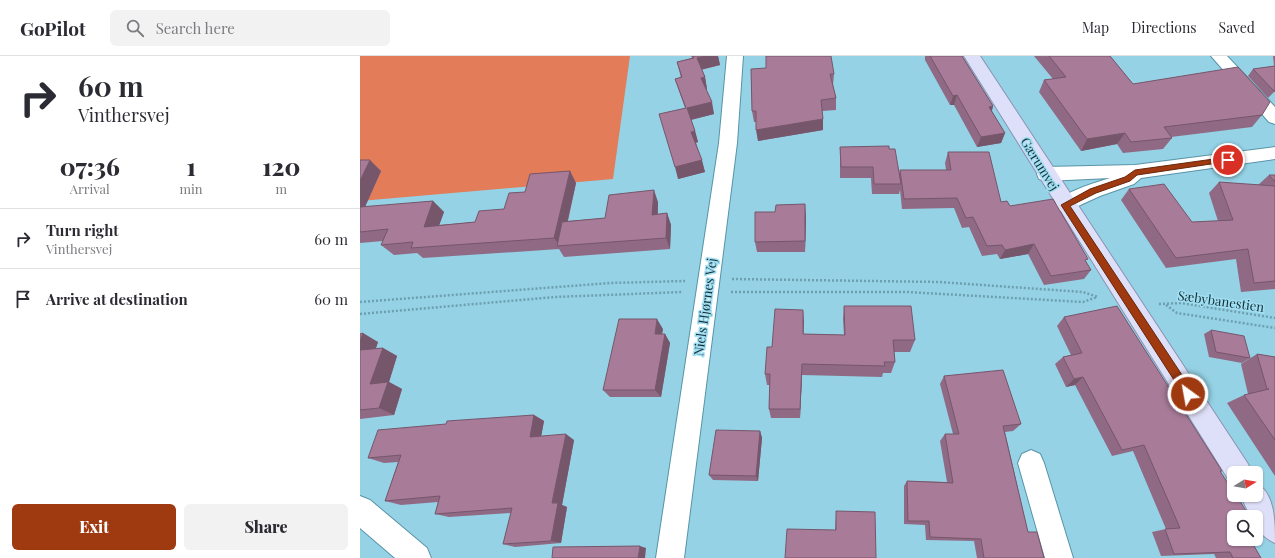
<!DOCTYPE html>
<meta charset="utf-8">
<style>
:root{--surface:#fff;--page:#f2f2f3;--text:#2b2b33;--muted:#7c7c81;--line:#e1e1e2;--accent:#9f3a10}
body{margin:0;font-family:"Playfair Display",serif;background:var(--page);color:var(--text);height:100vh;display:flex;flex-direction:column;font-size:15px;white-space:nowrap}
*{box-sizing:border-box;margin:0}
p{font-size:13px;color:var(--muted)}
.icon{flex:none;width:22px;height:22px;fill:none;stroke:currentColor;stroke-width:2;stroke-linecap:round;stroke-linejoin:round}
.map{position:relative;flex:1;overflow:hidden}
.side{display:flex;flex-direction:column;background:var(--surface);width:360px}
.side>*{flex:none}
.top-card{background:#fff;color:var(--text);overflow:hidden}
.needle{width:26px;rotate:79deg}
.tools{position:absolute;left:867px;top:410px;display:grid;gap:8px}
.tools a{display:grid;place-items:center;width:36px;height:36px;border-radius:6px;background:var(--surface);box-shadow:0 1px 3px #0004;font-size:20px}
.pin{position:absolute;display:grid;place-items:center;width:34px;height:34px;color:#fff;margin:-17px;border:2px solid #fff;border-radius:50%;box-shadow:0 1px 4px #0007}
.me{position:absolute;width:44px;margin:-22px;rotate:328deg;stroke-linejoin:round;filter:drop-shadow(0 0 3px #0008)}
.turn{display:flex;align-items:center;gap:14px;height:84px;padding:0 12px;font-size:18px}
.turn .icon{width:52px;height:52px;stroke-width:2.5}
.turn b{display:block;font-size:28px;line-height:34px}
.eta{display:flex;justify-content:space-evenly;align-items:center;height:68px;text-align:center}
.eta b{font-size:24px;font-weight:800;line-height:28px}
.cta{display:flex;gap:8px;margin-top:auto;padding:8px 12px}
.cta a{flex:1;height:46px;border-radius:6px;background:var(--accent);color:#fff;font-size:16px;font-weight:800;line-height:46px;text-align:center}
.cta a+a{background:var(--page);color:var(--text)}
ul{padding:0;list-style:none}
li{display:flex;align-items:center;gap:12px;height:60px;padding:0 12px;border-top:1px solid var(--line)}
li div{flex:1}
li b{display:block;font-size:15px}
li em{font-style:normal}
header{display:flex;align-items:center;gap:24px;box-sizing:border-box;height:56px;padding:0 20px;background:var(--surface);border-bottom:1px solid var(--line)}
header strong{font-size:19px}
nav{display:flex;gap:22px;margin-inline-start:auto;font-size:14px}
.search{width:280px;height:36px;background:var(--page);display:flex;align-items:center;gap:10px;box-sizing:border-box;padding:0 14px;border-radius:6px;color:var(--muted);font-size:15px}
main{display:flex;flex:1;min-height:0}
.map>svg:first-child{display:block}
.green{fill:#e37c58}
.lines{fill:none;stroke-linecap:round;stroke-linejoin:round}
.minor-casing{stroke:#5894a7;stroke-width:2}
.major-casing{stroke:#8894b1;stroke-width:2}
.path{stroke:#6d9faf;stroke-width:2.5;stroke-dasharray:2 2;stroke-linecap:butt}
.minor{fill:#fff;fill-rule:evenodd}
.major{fill:#dde0f8;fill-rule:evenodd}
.wall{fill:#906a84}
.shaded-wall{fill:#76566b}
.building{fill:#a87b99;stroke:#76566b}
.route{fill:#9f3a10;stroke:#67260a}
.labels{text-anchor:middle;stroke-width:3;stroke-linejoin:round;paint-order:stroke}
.street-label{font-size:13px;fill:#152e36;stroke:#a1dff3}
</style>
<header>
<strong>GoPilot</strong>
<div class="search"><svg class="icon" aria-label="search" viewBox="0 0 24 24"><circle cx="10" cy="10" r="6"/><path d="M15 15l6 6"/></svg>Search here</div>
<nav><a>Map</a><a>Directions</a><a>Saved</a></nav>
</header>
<main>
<section class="side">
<div class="top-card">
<div class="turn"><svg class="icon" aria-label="right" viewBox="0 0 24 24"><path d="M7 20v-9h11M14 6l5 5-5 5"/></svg><div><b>60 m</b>Vinthersvej</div></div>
</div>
<div class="eta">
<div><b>07:36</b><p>Arrival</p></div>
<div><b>1</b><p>min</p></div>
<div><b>120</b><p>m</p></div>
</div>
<ul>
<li><svg class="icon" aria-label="right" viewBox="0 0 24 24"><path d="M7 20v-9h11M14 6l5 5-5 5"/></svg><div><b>Turn right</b><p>Vinthersvej</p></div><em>60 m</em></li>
<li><svg class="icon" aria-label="arrive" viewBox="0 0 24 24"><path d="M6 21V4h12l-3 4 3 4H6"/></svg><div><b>Arrive at destination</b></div><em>60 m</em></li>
</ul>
<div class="cta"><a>Exit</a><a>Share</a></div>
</section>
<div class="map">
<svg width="915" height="502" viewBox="0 0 915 502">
<rect width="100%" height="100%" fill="#95d2e6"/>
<path class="green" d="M 0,0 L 270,0 L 253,123 L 0,145 Z"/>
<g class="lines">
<g class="minor-casing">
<path id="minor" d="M 367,0 L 383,0 L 377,87 L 324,502 L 296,502 L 359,87 Z
M 851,0 L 867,0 L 915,51 L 915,68 L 909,66 Z
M 915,91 L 915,103 L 781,122 L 774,128 L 740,140 L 705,156 L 698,154 L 695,149 C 702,136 735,127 750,122 L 686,125 L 679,123 L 677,118 L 679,113 L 686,111 L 775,109 Z
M 671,394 L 680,398 L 684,407 L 713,502 L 685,502 L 658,407 L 662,398 Z
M 0,440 L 10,444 L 67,492 L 71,502 L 35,502 L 0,472 Z"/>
</g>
<g class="major-casing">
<path id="major" d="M 604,0 L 620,0 L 888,408 L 892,417 L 874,417 L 874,428 L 870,426 Z
M 896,427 C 915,437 915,466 915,487 C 904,482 896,474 896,461 L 891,461 L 880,439 L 896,439 Z"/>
</g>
<path class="path" d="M 372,223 L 579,226 L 723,236 L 738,241
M 371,236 L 547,236 L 723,246 L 737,241
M 0,246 L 250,227 L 325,225
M 799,248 L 821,247 L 915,262
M 806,249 L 817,257 L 915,272
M 0,258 L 195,241 L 322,236"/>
<use href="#minor" class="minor"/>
<use href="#major" class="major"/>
</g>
<path class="wall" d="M 331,0 L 358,0 L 360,9 L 341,14 L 345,21 L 347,33 L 346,33 L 354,58 L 331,64 L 335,75 L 338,86 L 336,87 L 345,116 L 318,123 L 325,52 L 319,35 L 315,23 L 321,22 L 317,6 L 332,2 Z
M 565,0 L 602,0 L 633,50 L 632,55 L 645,77 L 641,87 L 617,91 L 594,49 L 590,49 L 565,4 Z
M 674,0 L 750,0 L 773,28 L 902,59 L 892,71 L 811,81 L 812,82 L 803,93 L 763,97 L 757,88 L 721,95 L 679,36 L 684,24 L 693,23 Z
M 913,0 L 915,0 L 915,36 L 914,36 L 908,42 L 888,20 L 893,13 L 914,10 Z
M 391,13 L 474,18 L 473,29 L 476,42 L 476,54 L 462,55 L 463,63 L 463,74 L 398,85 L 396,66 L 394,66 L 392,55 Z
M 480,91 L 529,93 L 539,118 L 540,114 L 586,114 L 585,107 L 588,96 L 641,146 L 650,150 L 726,206 L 731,214 L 724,223 L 684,229 L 668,198 L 640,203 L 637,198 L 622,200 L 609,171 L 602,172 L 594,152 L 542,153 L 540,134 L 539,138 L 512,138 L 511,122 L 480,122 Z
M 0,104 L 21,115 L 5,151 L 73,145 L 84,156 L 79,169 L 115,166 L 144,153 L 165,136 L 210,115 L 216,127 L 208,165 L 245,162 L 298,146 L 298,158 L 307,157 L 311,169 L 310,193 L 204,201 L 199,193 L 63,202 L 57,197 L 34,199 L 21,189 L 23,185 L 0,187 Z
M 909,119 L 915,119 L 915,233 L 881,236 L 876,203 L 806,212 L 761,144 L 769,133 L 832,166 L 858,165 L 849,137 L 859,126 L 898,129 Z
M 446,160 L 445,196 L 397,196 L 395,186 Z
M 484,250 L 555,284 L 550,296 L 534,296 L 535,306 L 531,317 L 523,317 L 522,321 L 442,319 L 440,362 L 411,362 L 409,353 L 410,329 L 407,329 L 405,318 L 412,291 L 443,254 L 443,278 L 484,279 L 483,263 Z
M 704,261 L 860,415 L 874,461 L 901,502 L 856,502 L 854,498 L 801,500 L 792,476 L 806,473 L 773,395 L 752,400 L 715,329 L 706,331 L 695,308 L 703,301 L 711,299 L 697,270 Z
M 303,273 L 302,278 L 305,278 L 310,287 L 301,341 L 250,341 L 243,334 Z
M 851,274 L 890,302 L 882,307 L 849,301 L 844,278 Z
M 0,278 L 18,286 L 16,292 L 23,292 L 37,300 L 29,326 L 42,333 L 34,359 L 0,363 Z
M 897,298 L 915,301 L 915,420 L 867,347 L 884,339 L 888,338 L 881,308 Z
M 584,320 L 661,368 L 653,375 L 645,376 L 668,476 L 684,502 L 617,502 L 614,485 L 566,484 L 565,469 L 544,468 L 544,430 L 547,425 L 587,426 L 580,385 L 585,378 L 593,378 L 580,328 Z
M 174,359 L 184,365 L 181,380 L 214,384 L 202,449 L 207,451 L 201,487 L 155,491 L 143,488 L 151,457 L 89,461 L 75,458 L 78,446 L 41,449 L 25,445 L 38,406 L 24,407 L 8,402 L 86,368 Z
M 400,375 L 402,382 L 398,425 L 353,424 L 349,419 Z
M 476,455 L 516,502 L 475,474 L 476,458 Z"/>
<path class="shaded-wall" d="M 346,0 L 358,0 L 360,9 L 339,14 L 337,2 Z
M 345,21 L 347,33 L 344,34 L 341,22 Z
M 597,39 L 594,49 L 590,49 L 593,40 Z
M 352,46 L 354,58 L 330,64 L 327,52 Z
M 633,50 L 630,60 L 629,51 Z
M 463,63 L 463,74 L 398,85 L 396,74 Z
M 335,75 L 338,86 L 335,87 L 331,76 Z
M 645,77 L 641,87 L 617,91 L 621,81 Z
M 765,77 L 757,88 L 721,95 L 727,83 Z
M 10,104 L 21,115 L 0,162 L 0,125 Z
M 342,104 L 345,116 L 318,123 L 315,111 Z
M 210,115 L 216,127 L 202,189 L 200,190 L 194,182 Z
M 294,134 L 298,146 L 297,170 L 292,159 Z
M 73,145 L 84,156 L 75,181 L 64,171 Z
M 445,148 L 446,160 L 445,196 Z
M 307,157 L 311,169 L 310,193 L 306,182 Z
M 674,188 L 668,198 L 640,203 L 645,194 Z
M 443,254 L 444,266 L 443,290 Z
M 297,263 L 303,273 L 300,287 L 295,278 Z
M 3,277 L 18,286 L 12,303 L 0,296 L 0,286 Z
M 305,278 L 310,287 L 301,341 L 295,334 Z
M 23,292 L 37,300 L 29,326 L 42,333 L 34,359 L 19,352 L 10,328 Z
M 442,308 L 442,319 L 440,362 L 440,353 Z
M 723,321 L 715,329 L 706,331 L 714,323 Z
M 174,359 L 184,365 L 180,387 L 170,381 Z
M 400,375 L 402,382 L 398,425 L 396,420 Z
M 206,378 L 214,384 L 202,449 L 207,451 L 201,487 L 191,485 L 192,447 Z
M 280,490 L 286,492 L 285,502 L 278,502 Z"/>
<path class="building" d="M 333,0 L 346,0 L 337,2 L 345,21 L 341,22 L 352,46 L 327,52 L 335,75 L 331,76 L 342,104 L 315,111 L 299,58 L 326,52 L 315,23 L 322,21 L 317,6 L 334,2 Z
M 406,0 L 471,0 L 474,18 L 470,18 L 476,42 L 461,44 L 463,63 L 396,74 L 396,55 L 392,55 L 391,13 L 406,12 Z
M 570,0 L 602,0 L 633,50 L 629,51 L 645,77 L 621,81 L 597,39 L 593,40 Z
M 689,0 L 750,0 L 773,28 L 878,11 L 910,46 L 902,59 L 804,71 L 812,82 L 771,86 L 765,77 L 727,83 L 684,24 L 706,21 Z
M 915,10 L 915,34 L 914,35 L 893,13 Z
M 529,90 L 529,93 L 535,93 L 541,128 L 514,128 L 513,111 L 481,111 L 480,91 Z
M 588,96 L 629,96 L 641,146 L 647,145 L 650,150 L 693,143 L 728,203 L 725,204 L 731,214 L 691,220 L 674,188 L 645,194 L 642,189 L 627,190 L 613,161 L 606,162 L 597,142 L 544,143 L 540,114 L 591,114 Z
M 0,104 L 10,104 L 0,125 Z
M 210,115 L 194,182 L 51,192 L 53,186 L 21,189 L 28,173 L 0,176 L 0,151 L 73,145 L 64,171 L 115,166 L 119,155 L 144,153 L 149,137 L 165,136 L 170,118 Z
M 909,119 L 915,119 L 915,126 Z
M 859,126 L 915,130 L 915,225 L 894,227 L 888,193 L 816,202 L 769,133 L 804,128 L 832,166 L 873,164 Z
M 294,134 L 292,159 L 307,157 L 306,182 L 197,190 L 202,166 L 245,162 L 249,139 Z
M 445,148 L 445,185 L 395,186 L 395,156 L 415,156 L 416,149 Z
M 484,250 L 551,250 L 555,284 L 533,284 L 535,306 L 524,306 L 525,310 L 442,308 L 440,353 L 409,353 L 410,318 L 405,318 L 407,291 L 412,291 L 415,253 L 443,254 L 443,278 L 485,279 Z
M 757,250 L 862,415 L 860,415 L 874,437 L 874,439 L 876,439 L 890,461 L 874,461 L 874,483 L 890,483 L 901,502 L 873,502 L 870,496 L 814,498 L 805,473 L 820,472 L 784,389 L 762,394 L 723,321 L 714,323 L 703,301 L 722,297 L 704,261 Z
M 259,263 L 297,263 L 295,278 L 305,278 L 295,334 L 243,334 Z
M 851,274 L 884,280 L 890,302 L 856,296 Z
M 3,277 L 0,286 L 0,278 Z
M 23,292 L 10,328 L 28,326 L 19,352 L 0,354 L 0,294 Z
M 897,298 L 915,301 L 915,384 L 884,339 L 909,333 L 907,333 Z
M 643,314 L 661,368 L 643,370 L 668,476 L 677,476 L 684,502 L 624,502 L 621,483 L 570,481 L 569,465 L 548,465 L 547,425 L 593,427 L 585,378 L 599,378 L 584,320 Z
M 174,359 L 170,381 L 206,378 L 192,447 L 198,447 L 191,485 L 143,488 L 152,452 L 75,458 L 80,440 L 25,445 L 41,399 L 8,402 L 18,374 L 86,368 L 87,365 Z
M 356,374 L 400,375 L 396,420 L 349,419 Z
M 476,455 L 515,456 L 516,502 L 425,502 L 427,473 L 476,474 Z
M 280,490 L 278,502 L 192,502 L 193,491 Z"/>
<path class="route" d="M 868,101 L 871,102 L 871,105 L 777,119 L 770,125 L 736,137 L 710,150 L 832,334 L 834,338 L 832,341 L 828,342 L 825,341 L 701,149 L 730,133 L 765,121 L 775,114 Z"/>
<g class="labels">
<g class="street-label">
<text transform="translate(680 108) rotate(58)" y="5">Gærumvej</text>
<text transform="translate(861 245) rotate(8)" y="5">Sæbybanestien</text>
<text transform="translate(345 251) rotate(-82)" y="5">Niels Hjørnes Vej</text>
</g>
</g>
</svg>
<div class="tools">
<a><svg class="needle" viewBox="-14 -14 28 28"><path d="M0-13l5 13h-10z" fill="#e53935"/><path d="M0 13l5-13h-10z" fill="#7c7c81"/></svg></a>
<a><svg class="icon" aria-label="search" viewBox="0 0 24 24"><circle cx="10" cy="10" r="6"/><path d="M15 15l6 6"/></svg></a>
</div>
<div class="pin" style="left:868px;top:104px;background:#d93025"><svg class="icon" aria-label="arrive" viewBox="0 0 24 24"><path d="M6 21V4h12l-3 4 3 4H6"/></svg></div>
<svg class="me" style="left:828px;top:338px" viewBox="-20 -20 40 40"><circle r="17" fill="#9f3a10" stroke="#fff" stroke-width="3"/><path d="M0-11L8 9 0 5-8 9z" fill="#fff"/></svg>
</div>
</main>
